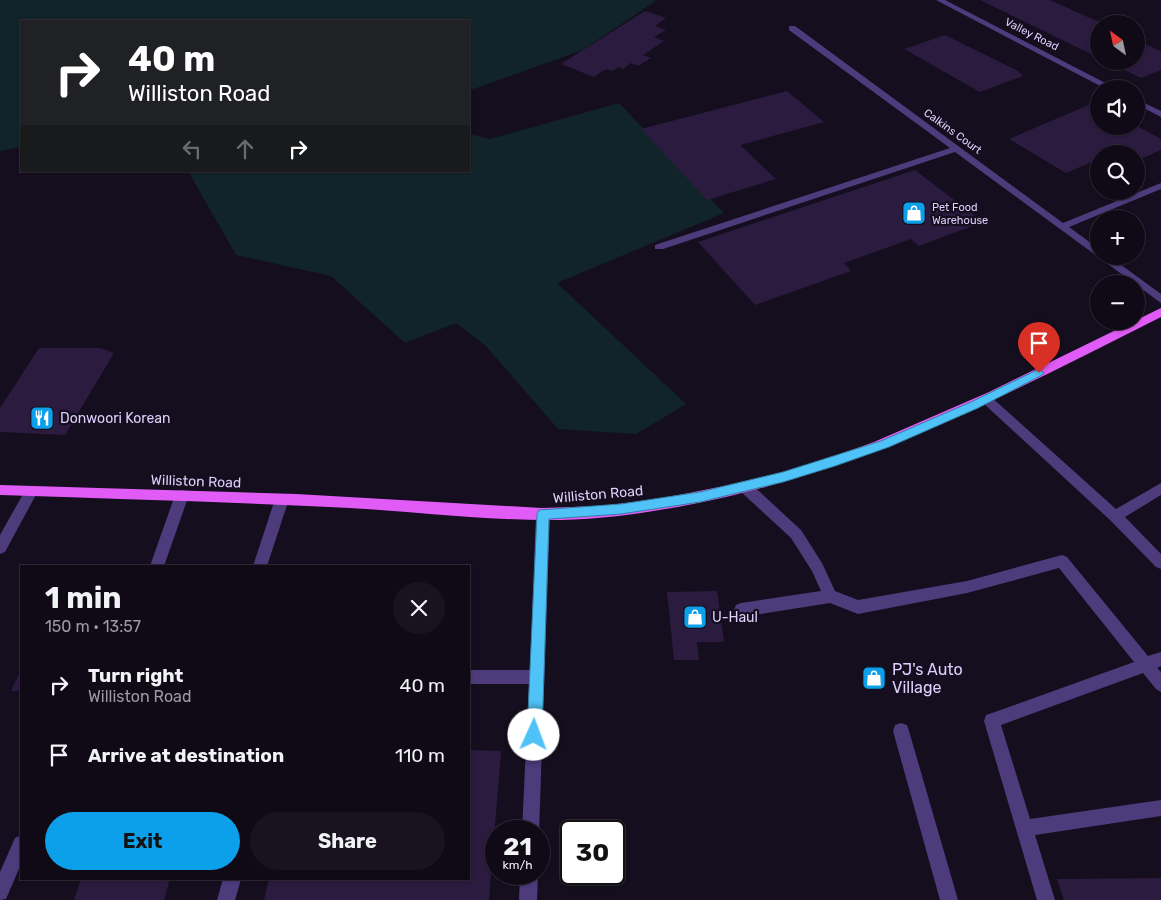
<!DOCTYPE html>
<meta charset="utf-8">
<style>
:root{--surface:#100a17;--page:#191320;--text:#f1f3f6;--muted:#9c9aa1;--line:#302b36;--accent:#0da0ea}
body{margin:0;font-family:Rubik,sans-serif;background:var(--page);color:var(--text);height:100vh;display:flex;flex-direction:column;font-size:19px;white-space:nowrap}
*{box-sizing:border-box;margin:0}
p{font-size:16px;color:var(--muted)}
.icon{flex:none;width:28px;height:28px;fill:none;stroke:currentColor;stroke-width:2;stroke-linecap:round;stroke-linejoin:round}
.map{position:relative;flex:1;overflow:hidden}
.sheet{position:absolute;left:20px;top:565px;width:450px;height:315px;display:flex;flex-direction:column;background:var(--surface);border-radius:0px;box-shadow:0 1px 4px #0004,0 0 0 1px var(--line)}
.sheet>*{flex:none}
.hud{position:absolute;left:20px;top:20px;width:450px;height:152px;border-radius:0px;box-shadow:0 1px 4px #0004,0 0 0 1px var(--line);background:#202124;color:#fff;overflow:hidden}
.needle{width:32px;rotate:327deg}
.buttons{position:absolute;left:1090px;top:15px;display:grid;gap:10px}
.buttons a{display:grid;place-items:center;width:55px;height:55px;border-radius:50%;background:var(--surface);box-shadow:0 1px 4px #0004,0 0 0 1px var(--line);font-size:25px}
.speed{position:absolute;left:485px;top:820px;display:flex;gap:10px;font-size:25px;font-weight:700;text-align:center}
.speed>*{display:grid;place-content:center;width:65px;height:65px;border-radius:50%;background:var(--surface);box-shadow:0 1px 4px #0004,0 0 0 1px var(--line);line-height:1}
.speed small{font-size:12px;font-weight:400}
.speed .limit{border:2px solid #111;border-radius:8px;background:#fff;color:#111}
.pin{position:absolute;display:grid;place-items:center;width:42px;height:42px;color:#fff;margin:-51px -21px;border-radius:50% 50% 50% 0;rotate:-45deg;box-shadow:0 0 5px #0007}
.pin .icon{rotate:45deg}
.me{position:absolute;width:55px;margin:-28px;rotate:2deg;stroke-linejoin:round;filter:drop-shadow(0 0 4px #0008)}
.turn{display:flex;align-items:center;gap:18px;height:105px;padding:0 25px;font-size:22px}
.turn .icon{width:65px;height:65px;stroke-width:2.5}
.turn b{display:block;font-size:35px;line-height:42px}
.lanes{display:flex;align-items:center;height:48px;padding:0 25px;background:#0003;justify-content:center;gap:25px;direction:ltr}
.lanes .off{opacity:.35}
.round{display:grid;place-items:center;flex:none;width:52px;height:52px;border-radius:26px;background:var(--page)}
.head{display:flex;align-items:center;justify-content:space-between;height:85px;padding:0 25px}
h1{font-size:30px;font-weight:700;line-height:38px}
.primary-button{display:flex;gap:10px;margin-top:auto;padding:10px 25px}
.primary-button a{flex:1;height:58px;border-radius:30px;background:var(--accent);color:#111;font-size:20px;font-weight:700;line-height:58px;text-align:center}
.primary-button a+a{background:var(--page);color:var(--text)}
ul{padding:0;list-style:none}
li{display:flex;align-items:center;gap:15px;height:70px;padding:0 25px}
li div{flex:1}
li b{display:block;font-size:19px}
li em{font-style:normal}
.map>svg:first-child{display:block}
.green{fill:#112429}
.building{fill:#2b1b3f}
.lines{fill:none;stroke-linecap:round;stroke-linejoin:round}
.minor{fill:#4d3b7c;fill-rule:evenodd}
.major{fill:#e15cf6;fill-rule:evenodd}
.route{fill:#4fc3f7;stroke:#337fa1}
.labels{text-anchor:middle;stroke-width:4.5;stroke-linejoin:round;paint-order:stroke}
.far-street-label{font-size:11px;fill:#dfcffc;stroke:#150e1f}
.far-poi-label{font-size:11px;fill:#dfcffc;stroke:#150e1f;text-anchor:start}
.poi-label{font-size:14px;fill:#dfcffc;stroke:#150e1f;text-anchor:start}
.street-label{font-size:14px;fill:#dfcffc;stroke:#150e1f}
.near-poi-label{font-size:16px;fill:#dfcffc;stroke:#150e1f;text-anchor:start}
</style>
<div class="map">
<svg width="1161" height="900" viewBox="0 0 1161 900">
<rect width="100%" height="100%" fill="#150e1f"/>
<path class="green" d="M 0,0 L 657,0 L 583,50 L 471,90 L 469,95 L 469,21 L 21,21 L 21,147 L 0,151 Z
M 619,103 L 724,213 L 557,283 L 686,404 L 636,434 L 558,429 L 485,345 L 456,323 L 405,343 L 331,276 L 236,255 L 188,171 L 469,171 L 469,134 L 490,139 Z"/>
<path class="building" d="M 980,0 L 1050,0 L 1099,22 L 1099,58 Z
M 645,11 L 666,18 L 655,26 L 666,30 L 654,37 L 664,41 L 643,55 L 651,58 L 638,66 L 631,63 L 623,69 L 619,67 L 612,71 L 606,69 L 594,77 L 561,64 Z
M 945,35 L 1018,71 L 1023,76 L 980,92 L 904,49 Z
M 1136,40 L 1161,51 L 1161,70 L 1141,78 L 1106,61 L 1136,61 Z
M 787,91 L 824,122 L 740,145 L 776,179 L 707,200 L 641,129 Z
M 1093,103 L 1099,106 L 1099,126 L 1137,126 L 1161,139 L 1161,150 L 1136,161 L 1136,154 L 1099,154 L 1099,159 L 1066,173 L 1009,139 Z
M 915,170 L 983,222 L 919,246 L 911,239 L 844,263 L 851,271 L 755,305 L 698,242 Z
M 39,348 L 100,348 L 114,353 L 65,435 L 0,432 L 0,408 Z
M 717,591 L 724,642 L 697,642 L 699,660 L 674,660 L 667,592 Z
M 21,669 L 21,691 L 11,691 Z
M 469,750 L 501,751 L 489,900 L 264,900 L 269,879 L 469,879 Z
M 1161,878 L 1161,900 L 1064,900 L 1057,879 Z
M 81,879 L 170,879 L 164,900 L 74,900 Z"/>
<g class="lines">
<path class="minor" d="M 936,0 L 945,0 L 1117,89 L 1106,89 Z
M 789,26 L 795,26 L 1063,223 L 1161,183 L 1161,189 L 1069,227 L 1099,249 L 1099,256 L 1109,256 L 1161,294 L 1161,303 L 955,152 L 663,249 L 655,249 L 655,245 L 950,148 L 789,30 Z
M 1136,99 L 1161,111 L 1161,117 L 1136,104 Z
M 986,394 L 990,396 L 1116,509 L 1161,483 L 1161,495 L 1125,517 L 1161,554 L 1161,569 L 1156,567 L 1110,520 L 982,402 L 980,399 Z
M 744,481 L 749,482 L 801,530 L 822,563 L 835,591 L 858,600 L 967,581 L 1062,555 L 1067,557 L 1148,656 L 1161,652 L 1161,666 L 1157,668 L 1161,672 L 1161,692 L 1156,689 L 1143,673 L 1001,725 L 1030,819 L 1161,800 L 1161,816 L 1035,835 L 1055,900 L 1037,900 L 984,721 L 986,715 L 992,713 L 1134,662 L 1059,568 L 967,593 L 858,614 L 830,603 L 741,617 L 736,615 L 734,610 L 736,605 L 741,603 L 821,591 L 812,571 L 791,538 L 739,490 L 738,486 L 739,482 Z
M 32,486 L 37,487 L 38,491 L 5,552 L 0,554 L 0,535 L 27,487 Z
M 182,490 L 187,491 L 189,495 L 164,566 L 150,566 L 175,495 L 177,491 Z
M 282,494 L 287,495 L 289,499 L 267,566 L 253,566 L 275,499 L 277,495 Z
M 543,508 L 548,510 L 550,514 L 539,833 L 539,831 L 522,831 L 529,684 L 469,684 L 469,670 L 530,670 L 536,514 L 538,510 Z
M 901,723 L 907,725 L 909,731 L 958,900 L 940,900 L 893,731 L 895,725 Z
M 21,835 L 21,864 L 6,899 L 0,900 L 0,872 L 15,838 Z
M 520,874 L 538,874 L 537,900 L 519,900 Z
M 223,879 L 241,879 L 235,900 L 217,900 Z"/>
<path class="major" d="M 1161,308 L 1161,317 C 1012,392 864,470 698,503 C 653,512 607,519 561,520 C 490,521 420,512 350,508 C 233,502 117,499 0,495 L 0,485 L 296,494 L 542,508 L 601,506 L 659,499 L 759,479 L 818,462 L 874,442 L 989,392 Z"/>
</g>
<path class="route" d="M 1039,369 L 1044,373 L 1042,375 L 978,408 L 889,447 L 835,466 L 783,482 L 700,502 L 621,514 L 549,519 L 542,735 L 540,740 L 534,742 L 529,740 L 527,735 L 537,514 L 539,510 L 621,504 L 700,492 L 783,472 L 881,441 L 971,402 Z"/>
<defs>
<g id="shop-square" transform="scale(1.25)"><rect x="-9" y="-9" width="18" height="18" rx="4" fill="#0da0ea" stroke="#150e1f"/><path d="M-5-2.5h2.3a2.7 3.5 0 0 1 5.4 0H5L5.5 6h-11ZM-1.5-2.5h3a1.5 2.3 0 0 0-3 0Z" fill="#fff"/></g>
<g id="restaurant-square" transform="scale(1.25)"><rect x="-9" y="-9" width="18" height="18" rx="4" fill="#0da0ea" stroke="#150e1f"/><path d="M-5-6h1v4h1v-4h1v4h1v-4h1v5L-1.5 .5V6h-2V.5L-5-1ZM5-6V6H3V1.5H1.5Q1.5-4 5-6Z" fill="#fff"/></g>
</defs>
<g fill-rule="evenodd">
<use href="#shop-square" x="914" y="213"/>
<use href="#restaurant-square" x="42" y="418"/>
<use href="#shop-square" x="695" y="617"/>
<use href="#shop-square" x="874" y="678"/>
</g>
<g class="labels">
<g class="far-street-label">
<text transform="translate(1032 34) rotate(27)" y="4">Valley Road</text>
<text transform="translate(953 131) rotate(36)" y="4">Calkins Court</text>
</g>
<g class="far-poi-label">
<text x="932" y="211">Pet Food<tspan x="932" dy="13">Warehouse</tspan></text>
</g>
<g class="poi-label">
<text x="60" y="423">Donwoori Korean</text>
<text x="712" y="622">U-Haul</text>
</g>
<g class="street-label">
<text transform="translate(196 481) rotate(2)" y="5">Williston Road</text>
<text transform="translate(598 494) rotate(-5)" y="5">Williston Road</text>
</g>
<g class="near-poi-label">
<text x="892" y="675">PJ's Auto<tspan x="892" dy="18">Village</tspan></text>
</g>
</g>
</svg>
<div class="buttons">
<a><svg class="needle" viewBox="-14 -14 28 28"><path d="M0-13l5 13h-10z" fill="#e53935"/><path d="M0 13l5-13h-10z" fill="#9c9aa1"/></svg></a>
<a><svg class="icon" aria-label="sound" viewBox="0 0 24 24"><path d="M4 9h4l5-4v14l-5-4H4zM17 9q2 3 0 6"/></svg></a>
<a><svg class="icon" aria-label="search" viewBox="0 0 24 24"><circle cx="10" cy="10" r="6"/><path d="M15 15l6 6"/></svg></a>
<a>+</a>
<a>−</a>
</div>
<div class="speed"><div>21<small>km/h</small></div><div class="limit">30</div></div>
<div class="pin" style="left:1039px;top:373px;background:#d93025"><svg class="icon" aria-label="arrive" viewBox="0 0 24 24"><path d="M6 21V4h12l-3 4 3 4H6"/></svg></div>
<svg class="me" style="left:534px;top:735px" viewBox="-20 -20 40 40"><circle r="19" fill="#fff"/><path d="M0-13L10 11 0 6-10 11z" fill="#4fc3f7"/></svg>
<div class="hud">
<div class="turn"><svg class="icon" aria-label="right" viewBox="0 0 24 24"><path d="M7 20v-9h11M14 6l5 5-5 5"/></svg><div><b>40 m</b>Williston Road</div></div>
<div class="lanes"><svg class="icon off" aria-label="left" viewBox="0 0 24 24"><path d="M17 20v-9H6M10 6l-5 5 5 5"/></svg><svg class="icon off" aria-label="ahead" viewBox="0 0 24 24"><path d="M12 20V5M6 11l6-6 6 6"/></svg><svg class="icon" aria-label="right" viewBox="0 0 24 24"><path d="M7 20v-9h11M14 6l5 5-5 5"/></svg></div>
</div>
<section class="sheet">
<div class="head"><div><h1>1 min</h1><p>150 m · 13:57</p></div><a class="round"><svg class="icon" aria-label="close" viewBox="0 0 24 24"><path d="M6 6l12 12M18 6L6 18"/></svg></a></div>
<ul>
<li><svg class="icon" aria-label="right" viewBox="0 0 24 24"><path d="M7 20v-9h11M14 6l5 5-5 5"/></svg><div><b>Turn right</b><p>Williston Road</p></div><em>40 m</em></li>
<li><svg class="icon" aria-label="arrive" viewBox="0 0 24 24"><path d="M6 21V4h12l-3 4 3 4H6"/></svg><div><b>Arrive at destination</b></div><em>110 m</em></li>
</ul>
<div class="primary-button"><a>Exit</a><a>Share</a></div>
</section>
</div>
